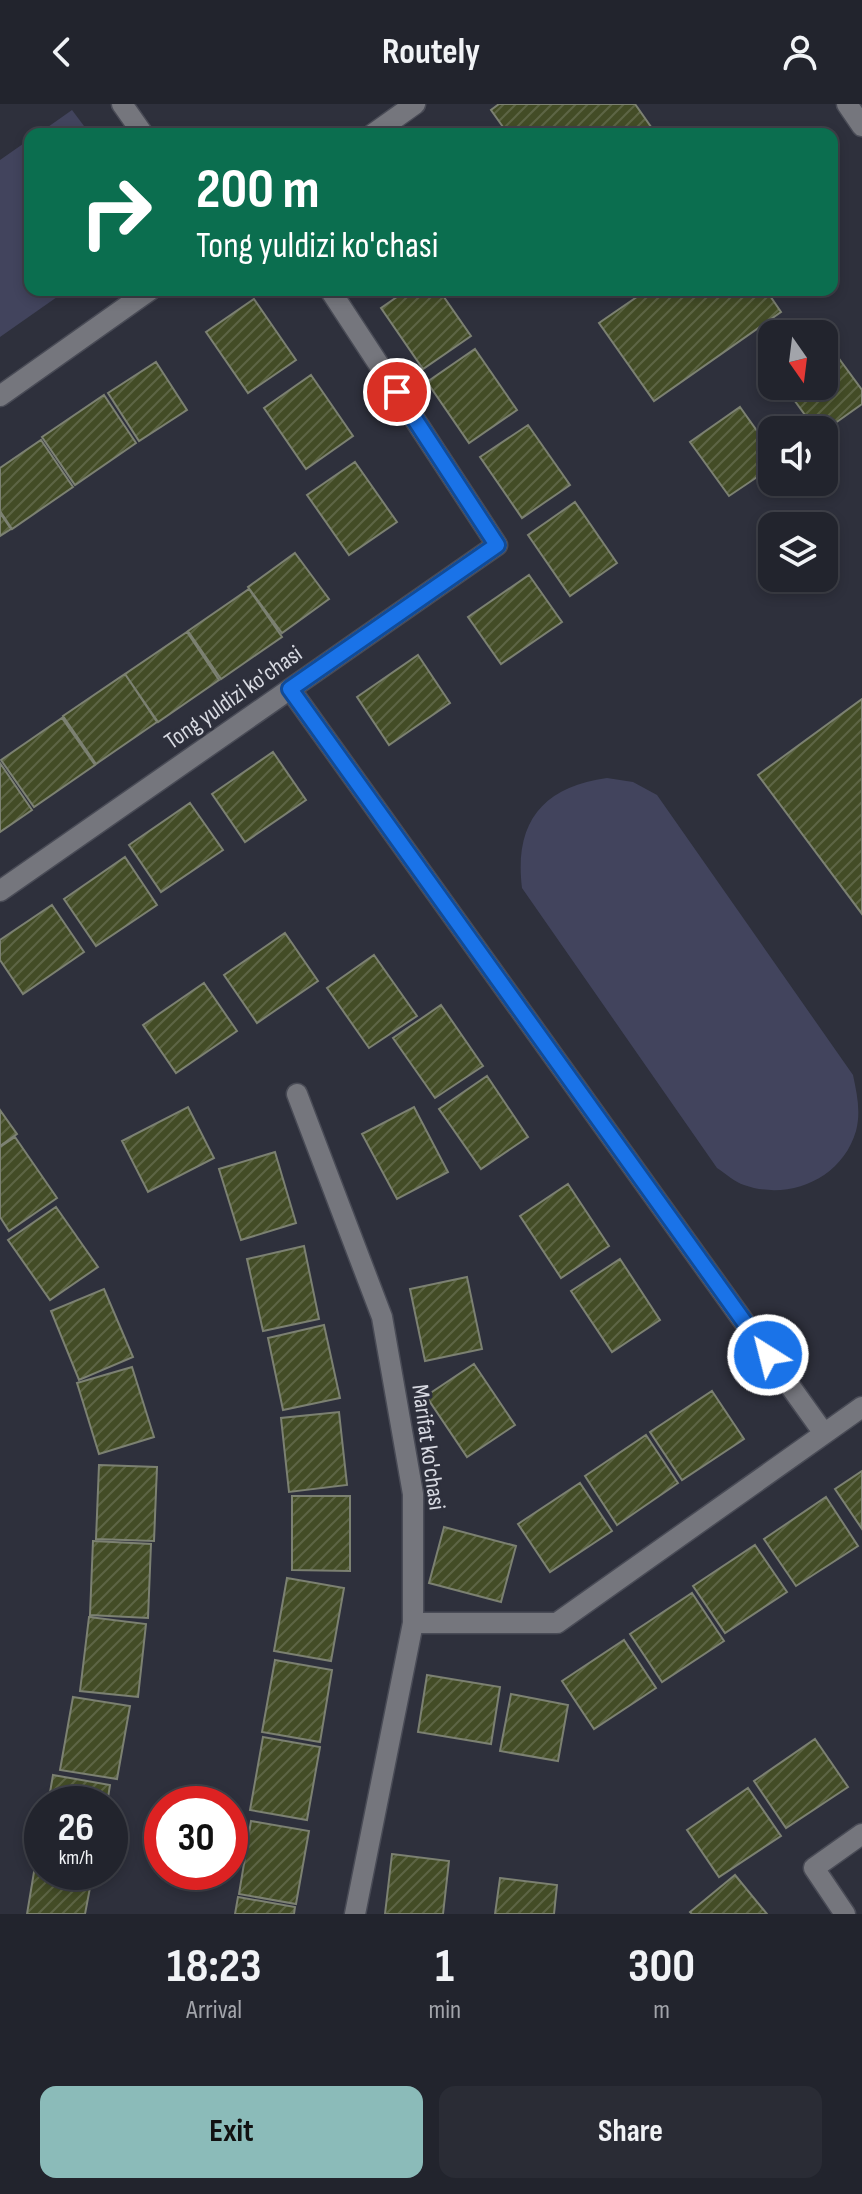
<!DOCTYPE html>
<style>
:root{--surface:#22242d;--page:#2a2c35;--text:#f1f3f6;--muted:#a2a4aa;--line:#3f4149;--accent:#8bbbb9}
body{margin:0;font-family:"Sofia Sans Condensed",sans-serif;background:var(--page);color:var(--text);height:100vh;display:flex;flex-direction:column;font-size:30px;white-space:nowrap}
*{box-sizing:border-box;margin:0}
p{font-size:26px;color:var(--muted)}
.icon{flex:none;width:44px;height:44px;fill:none;stroke:currentColor;stroke-width:2;stroke-linecap:round;stroke-linejoin:round}
.map{position:relative;height:1810px;overflow:hidden}
.panel{display:flex;flex-direction:column;background:var(--surface);flex:1}
.panel>*{flex:none}
.banner{position:absolute;left:24px;top:24px;width:814px;height:168px;border-radius:16px;box-shadow:0 4px 12px #0003,0 0 0 2px var(--line);background:#0b6e4f;color:#fff;overflow:hidden}
.needle{width:52px;rotate:166deg}
.fabs{position:absolute;left:758px;top:216px;display:grid;gap:16px}
.fabs a{display:grid;place-items:center;width:80px;height:80px;border-radius:16px;background:var(--surface);box-shadow:0 4px 12px #0003,0 0 0 2px var(--line);font-size:40px}
.speed{position:absolute;left:24px;top:1682px;display:flex;gap:16px;font-size:40px;font-weight:700;text-align:center}
.speed>*{display:grid;place-content:center;width:104px;height:104px;border-radius:50%;background:var(--surface);box-shadow:0 4px 12px #0003,0 0 0 2px var(--line);line-height:1}
.speed small{font-size:20px;font-weight:400}
.speed .limit{border:12px solid #d22;background:#fff;color:#111}
.pin{position:absolute;display:grid;place-items:center;width:68px;height:68px;color:#fff;margin:-34px;border:4px solid #fff;border-radius:50%;box-shadow:0 2px 8px #0007}
.me{position:absolute;width:88px;margin:-44px;rotate:324deg;stroke-linejoin:round;filter:drop-shadow(0 0 6px #0008)}
.turn{display:flex;align-items:center;gap:28px;height:168px;padding:0 40px;font-size:36px}
.turn .icon{width:104px;height:104px;stroke-width:2.5}
.turn b{display:block;font-size:56px;line-height:68px}
.eta{display:flex;justify-content:space-evenly;align-items:center;height:136px;text-align:center}
.eta b{font-size:48px;font-weight:700;line-height:56px}
.button{display:flex;gap:16px;margin-top:auto;padding:16px 40px}
.button a{flex:1;height:92px;border-radius:16px;background:var(--accent);color:#111;font-size:32px;font-weight:700;line-height:92px;text-align:center}
.button a+a{background:var(--page);color:var(--text)}
header{display:flex;justify-content:space-between;align-items:center;height:104px;padding:0 40px;background:var(--surface);font-size:36px;font-weight:700}
.map>svg:first-child{display:block}
.green{fill:#42445d}
.building{fill:url(#building-hatch);stroke:#7c8172;stroke-width:2}
.lines{fill:none;stroke-linecap:round;stroke-linejoin:round}
.minor-casing{stroke:#494b56;stroke-width:23}
.minor{stroke:#75767d;stroke-width:20}
.route-casing{stroke:#114b97;stroke-width:20}
.route{stroke:#1a73e8;stroke-width:14}
.labels{text-anchor:middle;stroke-width:6;stroke-linejoin:round;paint-order:stroke}
.street-label{font-size:24px;fill:#d7d9e1;stroke:#2e303c}
</style>
<header><svg class="icon" aria-label="back" viewBox="0 0 24 24"><path d="M15 5l-7 7 7 7"/></svg>Routely<svg class="icon" aria-label="person" viewBox="0 0 24 24"><circle cx="12" cy="8" r="4"/><path d="M4 21q1-7 8-7t8 7"/></svg></header>
<div class="map">
<svg width="862" height="1810" viewBox="0 0 862 1810">
<defs>
<pattern id="building-hatch" width="6" height="6" patternUnits="userSpaceOnUse" patternTransform="scale(2)"><rect width="6" height="6" fill="#434c26"/><path d="M-1 1l2-2M0 6l6-6M5 7l2-2" fill="none" stroke="#5d6545"/></pattern>
</defs>
<rect width="100%" height="100%" fill="#2e303c"/>
<path class="green" d="M 72,6 L 90,30 L 38,30 Z
M 30,35 L 30,186 L 67,186 L 0,233 L 0,56 Z
M 607,674 L 633,678 L 657,691 L 853,971 C 857,990 861,1008 856,1027 C 842,1075 789,1097 744,1081 C 735,1078 726,1070 717,1064 L 522,784 C 514,719 542,683 607,674 Z"/>
<path class="building" d="M 499,0 L 635,0 L 656,30 L 508,30 L 491,6 Z
M 407,186 L 439,186 L 471,232 L 423,265 L 381,204 Z
M 647,186 L 766,186 L 781,208 L 654,297 L 599,219 Z
M 254,195 L 296,256 L 248,289 L 206,228 Z
M 829,241 L 862,286 L 862,300 L 824,327 L 816,326 L 784,282 L 824,282 L 824,244 Z
M 475,245 L 517,306 L 469,339 L 427,278 Z
M 156,258 L 187,306 L 139,337 L 108,289 Z
M 311,271 L 353,332 L 306,365 L 264,304 Z
M 104,291 L 136,339 L 75,381 L 42,333 Z
M 740,303 L 772,348 L 772,363 L 729,392 L 690,338 Z
M 528,321 L 570,381 L 522,414 L 480,353 Z
M 41,336 L 73,383 L 12,425 L 0,407 L 0,364 Z
M 355,358 L 397,418 L 349,451 L 307,391 Z
M 575,398 L 617,459 L 570,492 L 528,431 Z
M 0,409 L 11,425 L 0,432 Z
M 295,449 L 329,495 L 282,529 L 248,483 Z
M 529,471 L 562,518 L 501,560 L 468,513 Z
M 249,485 L 282,533 L 221,575 L 188,527 Z
M 187,528 L 219,576 L 158,618 L 125,570 Z
M 418,551 L 450,599 L 389,641 L 357,593 Z
M 125,570 L 157,618 L 96,660 L 63,612 Z
M 862,595 L 862,810 L 758,671 Z
M 62,614 L 95,661 L 34,703 L 1,656 Z
M 273,648 L 306,696 L 245,738 L 212,690 Z
M 0,659 L 32,706 L 0,728 Z
M 190,699 L 223,746 L 161,788 L 129,741 Z
M 125,753 L 157,801 L 96,842 L 64,795 Z
M 52,801 L 84,848 L 23,890 L 0,856 L 0,836 Z
M 285,829 L 318,877 L 257,919 L 224,871 Z
M 374,851 L 417,912 L 369,944 L 327,884 Z
M 204,879 L 237,927 L 176,969 L 143,921 Z
M 441,901 L 483,962 L 435,994 L 393,934 Z
M 487,972 L 528,1033 L 481,1065 L 439,1005 Z
M 188,1003 L 214,1054 L 148,1088 L 122,1037 Z
M 414,1003 L 448,1068 L 397,1095 L 362,1030 Z
M 0,1006 L 17,1030 L 0,1042 Z
M 15,1033 L 57,1094 L 9,1127 L 0,1113 L 0,1043 Z
M 275,1048 L 296,1119 L 241,1136 L 219,1065 Z
M 568,1080 L 609,1142 L 561,1174 L 520,1112 Z
M 56,1103 L 98,1163 L 50,1196 L 8,1136 Z
M 304,1142 L 319,1215 L 263,1227 L 247,1155 Z
M 620,1155 L 660,1216 L 612,1248 L 571,1187 Z
M 467,1173 L 482,1245 L 425,1257 L 410,1185 Z
M 104,1185 L 133,1253 L 79,1276 L 51,1207 Z
M 324,1221 L 340,1294 L 283,1306 L 268,1234 Z
M 474,1260 L 515,1321 L 467,1353 L 426,1292 Z
M 132,1263 L 154,1333 L 99,1350 L 77,1279 Z
M 712,1287 L 744,1335 L 682,1376 L 650,1328 Z
M 339,1308 L 347,1381 L 289,1388 L 281,1314 Z
M 646,1331 L 678,1379 L 617,1421 L 585,1372 Z
M 99,1361 L 157,1363 L 154,1437 L 96,1435 Z
M 862,1367 L 862,1425 L 835,1385 Z
M 580,1379 L 612,1427 L 550,1468 L 518,1420 Z
M 292,1392 L 350,1392 L 350,1467 L 292,1466 Z
M 826,1393 L 858,1442 L 796,1482 L 764,1435 Z
M 444,1423 L 516,1442 L 501,1498 L 429,1479 Z
M 93,1437 L 151,1440 L 148,1514 L 90,1511 Z
M 755,1441 L 787,1488 L 725,1529 L 693,1482 Z
M 287,1474 L 344,1484 L 331,1557 L 274,1547 Z
M 692,1489 L 724,1537 L 662,1578 L 630,1530 Z
M 89,1513 L 146,1520 L 138,1593 L 80,1587 Z
M 624,1536 L 656,1584 L 594,1625 L 562,1577 Z
M 275,1556 L 332,1566 L 320,1638 L 262,1628 Z
M 427,1571 L 500,1583 L 491,1640 L 418,1628 Z
M 511,1590 L 568,1601 L 558,1657 L 500,1647 Z
M 73,1593 L 130,1602 L 117,1675 L 60,1666 Z
M 263,1633 L 320,1643 L 307,1716 L 250,1706 Z
M 815,1635 L 848,1683 L 786,1724 L 754,1677 Z
M 53,1671 L 110,1681 L 107,1700 L 48,1700 Z
M 748,1684 L 781,1732 L 719,1773 L 687,1726 Z
M 251,1717 L 309,1727 L 296,1800 L 239,1790 Z
M 37,1750 L 42,1751 L 42,1768 L 93,1768 L 85,1810 L 27,1810 Z
M 392,1750 L 449,1757 L 443,1810 L 385,1810 Z
M 735,1771 L 767,1810 L 692,1810 L 690,1808 Z
M 500,1774 L 557,1781 L 554,1810 L 495,1810 Z
M 238,1793 L 295,1803 L 294,1810 L 235,1810 Z"/>
<g class="lines">
<g class="minor-casing">
<path id="minor" d="M 122,0 L 143,30
M 847,0 L 862,22
M 373,30 L 415,0
M 0,292 L 150,186
M 290,585 L 823,1328
M 0,787 L 497,441 L 330,186
M 297,990 L 382,1213 L 413,1390 L 413,1519 L 355,1810
M 413,1519 L 557,1519 L 862,1303
M 845,1810 L 814,1764 L 862,1730"/>
</g>
<use href="#minor" class="minor"/>
</g>
<g class="lines">
<g class="route-casing">
<path id="route" d="M 397,288 L 497,441 L 290,585 L 768,1251"/>
</g>
<use href="#route" class="route"/>
</g>
<g class="labels">
<g class="street-label">
<text transform="translate(233 593) rotate(-35)" y="8">Tong yuldizi ko'chasi</text>
<text transform="translate(429 1343) rotate(82)" y="8">Marifat ko'chasi</text>
</g>
</g>
</svg>
<div class="fabs">
<a><svg class="needle" viewBox="-14 -14 28 28"><path d="M0-13l5 13h-10z" fill="#e53935"/><path d="M0 13l5-13h-10z" fill="#a2a4aa"/></svg></a>
<a><svg class="icon" aria-label="sound" viewBox="0 0 24 24"><path d="M4 9h4l5-4v14l-5-4H4zM17 9q2 3 0 6"/></svg></a>
<a><svg class="icon" aria-label="layers" viewBox="0 0 24 24"><path d="M12 4l9 5-9 5-9-5zM3 14l9 5 9-5"/></svg></a>
</div>
<div class="speed"><div>26<small>km/h</small></div><div class="limit">30</div></div>
<div class="pin" style="left:397px;top:288px;background:#d93025"><svg class="icon" aria-label="arrive" viewBox="0 0 24 24"><path d="M6 21V4h12l-3 4 3 4H6"/></svg></div>
<svg class="me" style="left:768px;top:1251px" viewBox="-20 -20 40 40"><circle r="17" fill="#1a73e8" stroke="#fff" stroke-width="3"/><path d="M0-11L8 9 0 5-8 9z" fill="#fff"/></svg>
<div class="banner">
<div class="turn"><svg class="icon" aria-label="right" viewBox="0 0 24 24"><path d="M7 20v-9h11M14 6l5 5-5 5"/></svg><div><b>200 m</b>Tong yuldizi ko'chasi</div></div>
</div>
</div>
<section class="panel">
<div class="eta">
<div><b>18:23</b><p>Arrival</p></div>
<div><b>1</b><p>min</p></div>
<div><b>300</b><p>m</p></div>
</div>
<div class="button"><a>Exit</a><a>Share</a></div>
</section>
